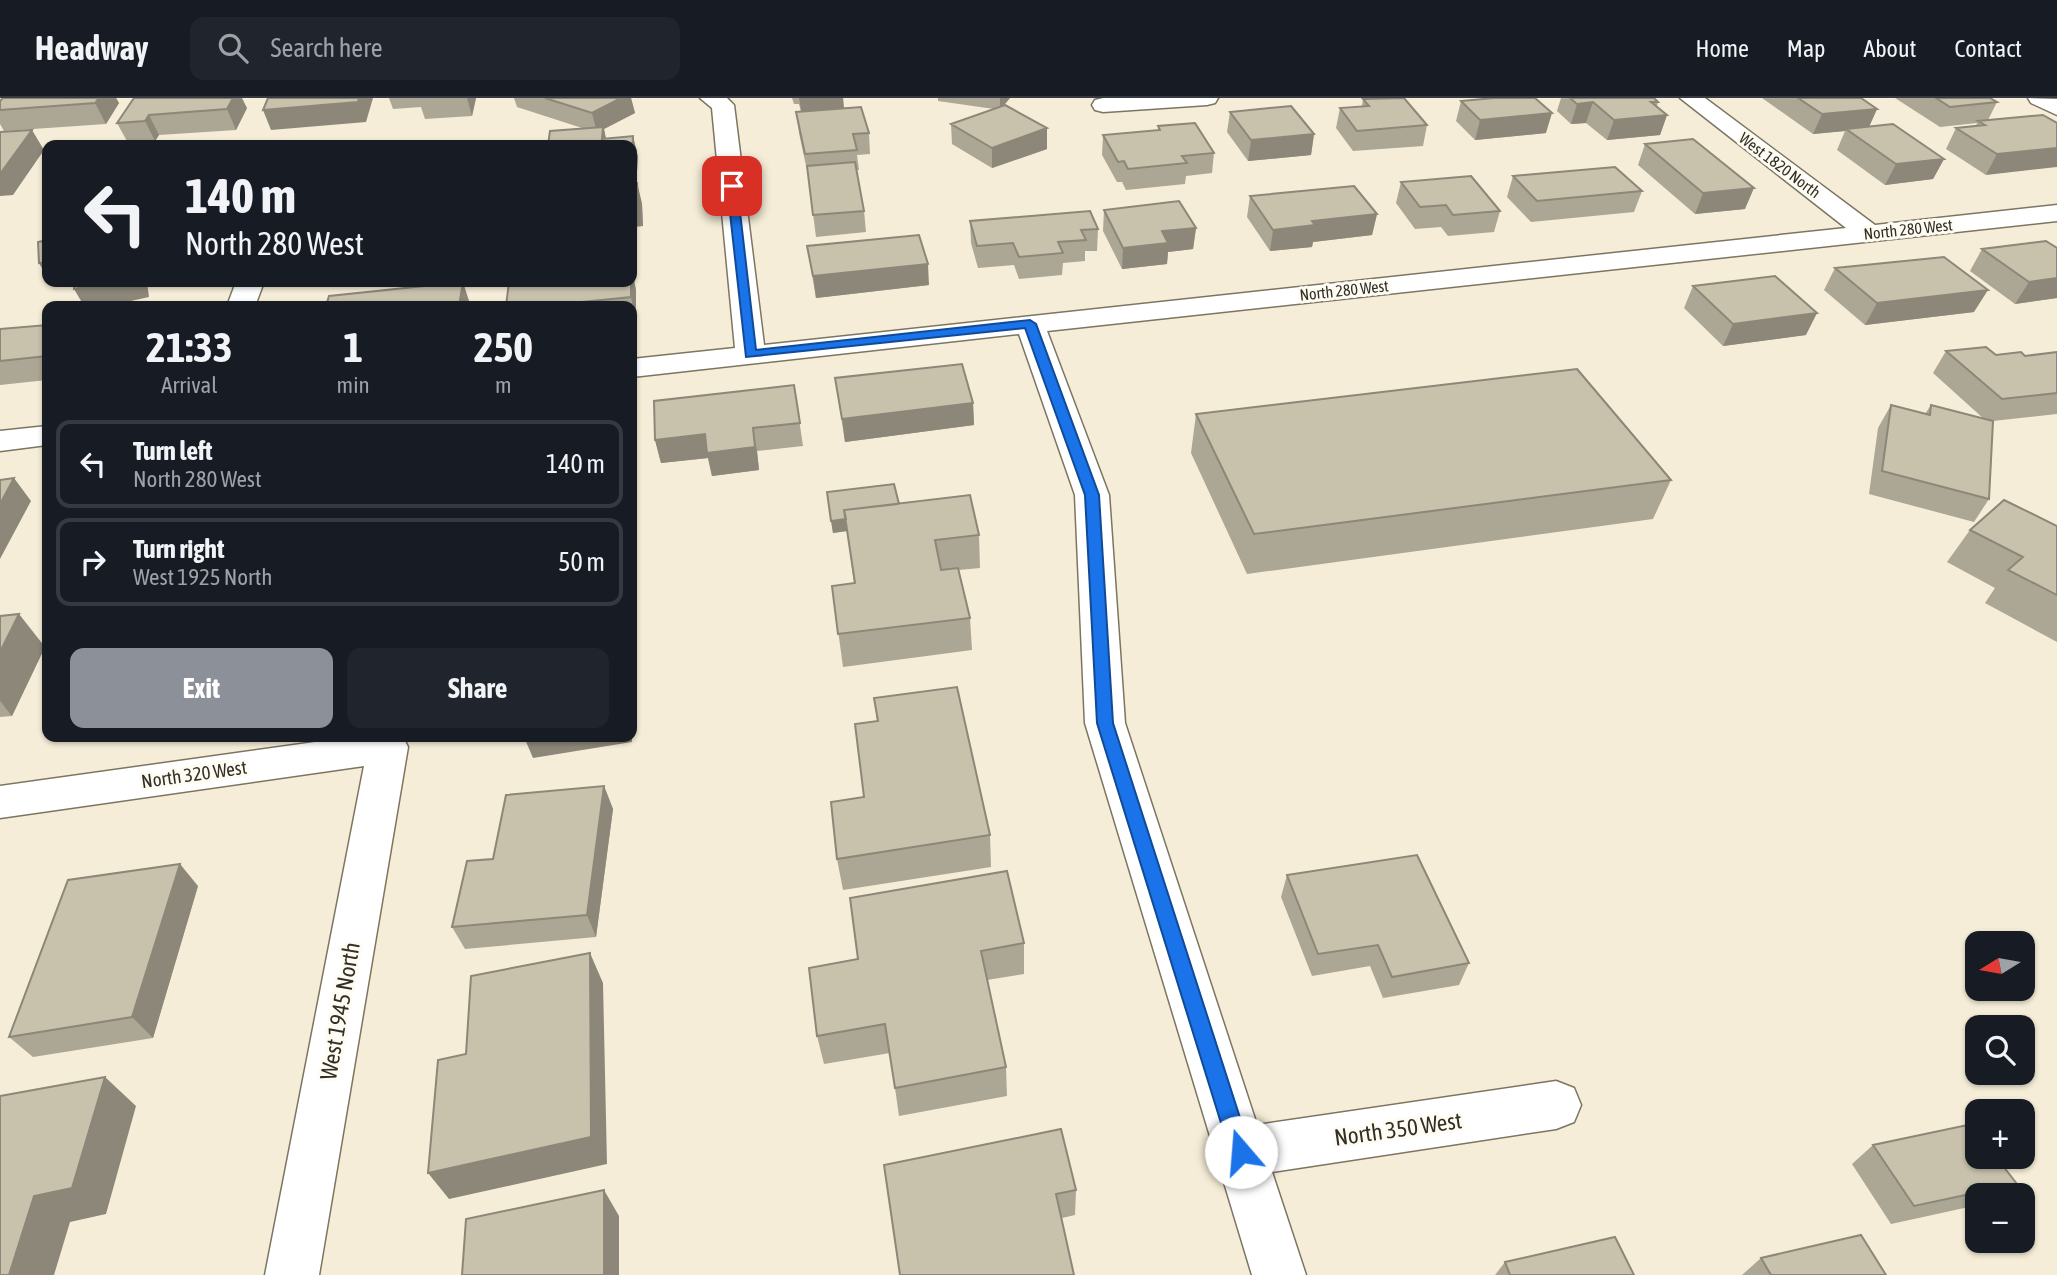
<!DOCTYPE html>
<meta charset="utf-8">
<style>
:root{--surface:#171b24;--page:#20242c;--text:#f1f3f6;--muted:#9ea1a6;--line:#363941;--accent:#8c9099}
body{margin:0;font-family:"Asap Condensed",sans-serif;background:var(--page);color:var(--text);height:100vh;display:flex;flex-direction:column;font-size:26px;white-space:nowrap}
*{box-sizing:border-box;margin:0}
p{font-size:23px;color:var(--muted)}
.icon{flex:none;width:38px;height:38px;fill:none;stroke:currentColor;stroke-width:2;stroke-linecap:round;stroke-linejoin:round}
.map{position:relative;flex:1;overflow:hidden}
.drawer{position:absolute;left:42px;top:203px;width:595px;height:441px;display:flex;flex-direction:column;background:var(--surface);border-radius:14px;box-shadow:0 2px 5px #0004}
.drawer>*{flex:none}
.hud{position:absolute;left:42px;top:42px;width:595px;height:147px;border-radius:14px;box-shadow:0 2px 5px #0004;background:#171b24;color:var(--text);overflow:hidden}
.needle{width:46px;rotate:259deg}
.controls{position:absolute;left:1965px;top:833px;display:grid;gap:14px}
.controls a{display:grid;place-items:center;width:70px;height:70px;border-radius:14px;background:var(--surface);box-shadow:0 2px 5px #0004;font-size:35px}
.pin{position:absolute;display:grid;place-items:center;width:60px;height:60px;color:#fff;margin:-30px;border-radius:14px;box-shadow:0 4px 10px #0006}
.me{position:absolute;width:77px;margin:-38px;rotate:342deg;stroke-linejoin:round;filter:drop-shadow(0 0 5px #0008)}
.turn{display:flex;align-items:center;gap:24px;height:147px;padding:0 28px;font-size:32px}
.turn .icon{width:91px;height:91px;stroke-width:2.5}
.turn b{display:block;font-size:49px;line-height:60px}
.eta{display:flex;justify-content:space-evenly;align-items:center;height:119px;text-align:center}
.eta b{font-size:42px;font-weight:700;line-height:49px}
.button{display:flex;gap:14px;margin-top:auto;padding:14px 28px}
.button a{flex:1;height:80px;border-radius:14px;background:var(--accent);color:#fff;font-size:28px;font-weight:700;line-height:80px;text-align:center}
.button a+a{background:var(--page);color:var(--text)}
ul{padding:0;list-style:none}
li{display:flex;align-items:center;gap:21px;height:88px;margin:0 14px 10px;padding:0 14px;border:4px solid var(--line);border-radius:14px}
li div{flex:1}
li b{display:block;font-size:26px}
li em{font-style:normal}
header{display:flex;align-items:center;gap:42px;box-sizing:border-box;height:98px;padding:0 35px;background:var(--surface);border-bottom:2px solid var(--line)}
header strong{font-size:33px}
nav{display:flex;gap:38px;margin-inline-start:auto;font-size:24px}
.search{width:490px;height:63px;background:var(--page);display:flex;align-items:center;gap:18px;box-sizing:border-box;padding:0 24px;border-radius:14px;color:var(--muted);font-size:26px}
.map>svg:first-child{display:block}
.lines{fill:none;stroke-linecap:round;stroke-linejoin:round}
.minor-casing{stroke:#7b7561;stroke-width:3}
.minor{fill:#fff;fill-rule:evenodd}
.wall{fill:#aca694}
.shaded-wall{fill:#8c8778}
.building{fill:#c8c1ac;stroke:#8c8778;stroke-width:2}
.route{fill:#1a73e8;stroke:#114b97;stroke-width:2}
.labels{text-anchor:middle;stroke-width:6;stroke-linejoin:round;paint-order:stroke}
.far-street-label{font-size:16px;fill:#312f26;stroke:#fefbf2}
.street-label{font-size:19px;fill:#312f26;stroke:#fefbf2}
.near-street-label{font-size:23px;fill:#312f26;stroke:#fefbf2}
</style>
<header>
<strong>Headway</strong>
<div class="search"><svg class="icon" aria-label="search" viewBox="0 0 24 24"><circle cx="10" cy="10" r="6"/><path d="M15 15l6 6"/></svg>Search here</div>
<nav><a>Home</a><a>Map</a><a>About</a><a>Contact</a></nav>
</header>
<div class="map">
<svg width="2057" height="1177" viewBox="0 0 2057 1177">
<rect width="100%" height="100%" fill="#f5edd7"/>
<g class="lines">
<g class="minor-casing">
<path id="minor" d="M 700,0 L 727,0 L 734,7 L 764,247 L 1846,130 L 1680,0 L 1705,0 L 1875,127 L 2057,107 L 2057,123 L 1047,233 L 1109,397 L 1125,625 L 1257,1027 L 1556,983 L 1574,990 L 1581,1007 L 1574,1024 L 1556,1031 L 1272,1074 L 1306,1177 L 1252,1177 L 1085,625 L 1075,397 L 1019,236 L 632,279 L 632,261 L 735,250 L 712,10 Z
M 1103,0 L 1218,0 L 1215,5 L 1207,7 L 1103,14 L 1095,12 L 1092,7 L 1095,2 Z
M 2028,0 L 2057,1 L 2057,17 L 2031,5 Z
M 236,184 L 264,184 L 255,208 L 227,208 Z
M 47,328 L 47,347 L 0,353 L 0,333 Z
M 351,639 L 403,639 L 408,649 L 319,1177 L 265,1177 L 364,668 L 0,720 L 0,688 Z"/>
</g>
<use href="#minor" class="minor"/>
</g>
<path class="wall" d="M 3,0 L 116,0 L 119,5 L 106,26 L 4,33 L 0,26 L 0,3 Z
M 134,0 L 247,10 L 236,32 L 159,37 L 155,43 L 128,45 L 117,25 Z
M 389,0 L 476,0 L 472,18 L 425,21 L 421,9 L 393,11 Z
M 514,0 L 631,0 L 635,15 L 604,31 L 606,40 L 633,38 L 638,59 L 636,85 L 637,85 L 642,106 L 643,128 L 632,129 L 632,47 L 548,47 L 550,33 L 582,30 L 517,9 Z
M 792,0 L 843,0 L 844,10 L 869,35 L 870,56 L 857,57 L 859,72 L 857,72 L 864,113 L 866,134 L 816,139 L 808,77 L 799,35 L 796,14 L 801,14 L 799,6 L 794,6 Z
M 938,0 L 1010,0 L 1003,8 L 1047,30 L 1047,51 L 992,70 L 952,46 L 951,26 L 994,11 L 938,3 Z
M 1561,0 L 1654,0 L 1658,4 L 1657,8 L 1667,17 L 1660,37 L 1607,42 L 1586,25 L 1571,26 L 1557,13 Z
M 1762,0 L 1861,0 L 1877,11 L 1869,29 L 1944,61 L 1933,81 L 1885,87 L 1837,52 L 1845,33 L 1813,36 Z
M 1895,0 L 1990,0 L 1997,4 L 1988,22 L 2043,17 L 1986,77 L 1946,51 L 1956,30 L 1976,28 L 1977,25 L 1940,29 Z
M 1363,1 L 1427,27 L 1423,48 L 1353,53 L 1336,30 L 1340,10 L 1362,8 Z
M 1461,3 L 1546,35 L 1475,42 L 1456,23 Z
M 1230,14 L 1314,36 L 1311,57 L 1248,63 L 1227,34 Z
M 1158,28 L 1214,55 L 1212,75 L 1186,78 L 1185,86 L 1126,92 L 1122,84 L 1117,84 L 1102,57 L 1103,37 L 1158,32 Z
M 1645,46 L 1745,111 L 1695,116 L 1638,67 Z
M 1513,78 L 1642,93 L 1634,114 L 1531,124 L 1507,99 Z
M 1401,84 L 1500,113 L 1494,134 L 1448,138 L 1441,129 L 1415,131 L 1396,105 Z
M 1250,98 L 1377,116 L 1372,137 L 1313,144 L 1312,149 L 1270,153 L 1247,119 Z
M 1104,112 L 1196,130 L 1193,151 L 1168,154 L 1167,166 L 1122,171 L 1103,133 Z
M 970,123 L 1098,131 L 1097,153 L 1085,153 L 1085,163 L 1063,165 L 1062,177 L 1019,181 L 1014,167 L 978,170 L 971,145 Z
M 807,148 L 929,187 L 816,200 Z
M 2057,150 L 2057,200 L 2015,206 L 1970,173 L 1982,151 Z
M 1835,170 L 1974,214 L 1865,227 L 1824,192 Z
M 632,173 L 636,192 L 636,221 L 632,222 L 632,208 L 506,208 L 632,184 Z
M 1693,188 L 1806,237 L 1723,248 L 1684,210 Z
M 47,227 L 47,282 L 0,287 L 0,231 Z
M 1946,253 L 1996,257 L 2025,258 L 2057,254 L 2057,316 L 1993,323 L 1989,401 L 1974,424 L 1869,396 L 1878,330 L 1891,307 L 1925,316 L 1931,307 L 1984,321 L 1933,275 Z
M 835,280 L 973,305 L 974,327 L 845,344 Z
M 794,287 L 803,348 L 757,353 L 759,372 L 712,378 L 708,360 L 661,365 L 655,342 Z
M 1196,316 L 1671,382 L 1653,421 L 1247,476 L 1191,355 Z
M 827,394 L 899,406 L 979,437 L 980,470 L 959,472 L 970,520 L 972,552 L 843,569 L 832,488 L 854,485 L 847,433 L 833,435 Z
M 2057,428 L 2057,544 L 1985,505 L 1995,490 L 1947,464 L 1970,432 Z
M 0,518 L 45,549 L 12,618 L 0,619 Z
M 874,600 L 990,737 L 991,769 L 843,792 L 837,761 L 864,699 L 877,623 Z
M 604,688 L 613,711 L 596,839 L 465,851 L 452,829 L 493,761 Z
M 1287,777 L 1469,865 L 1459,887 L 1383,900 L 1370,868 L 1312,878 L 1281,799 Z
M 198,788 L 153,940 L 33,959 L 9,939 Z
M 1024,845 L 1024,876 L 987,882 L 1006,969 L 1007,998 L 899,1018 L 890,955 L 824,966 L 817,938 L 809,870 Z
M 1873,1047 L 2016,1086 L 2001,1097 L 1978,1097 L 1978,1107 L 1891,1126 L 1852,1066 Z
M 884,1067 L 1076,1092 L 1075,1117 L 1062,1120 Z
M 1761,1160 L 1886,1177 L 1742,1177 Z
M 1505,1164 L 1634,1177 L 1495,1177 Z"/>
<path class="shaded-wall" d="M 99,0 L 116,0 L 119,5 L 106,26 L 95,5 Z
M 233,0 L 242,0 L 247,10 L 236,32 L 227,11 Z
M 359,0 L 373,0 L 366,24 L 271,32 L 263,12 Z
M 467,0 L 476,0 L 472,18 Z
M 621,0 L 631,0 L 635,15 L 604,31 L 607,47 L 597,35 L 592,15 Z
M 799,0 L 843,0 L 844,13 L 802,17 Z
M 1000,0 L 1010,0 L 1000,12 Z
M 1593,4 L 1586,25 L 1571,26 L 1577,6 Z
M 1877,11 L 1868,31 L 1846,31 L 1845,33 L 1813,36 L 1822,16 Z
M 1552,15 L 1546,35 L 1475,42 L 1480,22 Z
M 149,17 L 159,37 L 155,43 L 145,23 Z
M 1667,17 L 1660,37 L 1607,42 L 1614,22 Z
M 1047,30 L 1047,51 L 992,70 L 992,50 Z
M 32,32 L 44,52 L 13,97 L 0,98 L 0,76 Z
M 1314,36 L 1311,57 L 1248,63 L 1251,42 Z
M 633,38 L 638,59 L 636,88 L 632,70 Z
M 2057,50 L 2057,69 L 1986,77 L 1997,56 Z
M 1944,61 L 1933,81 L 1885,87 L 1896,66 Z
M 637,85 L 642,106 L 643,128 L 632,129 L 632,108 Z
M 1754,90 L 1745,111 L 1695,116 L 1703,95 Z
M 1377,116 L 1372,137 L 1313,144 L 1312,149 L 1270,153 L 1273,132 L 1312,123 Z
M 1196,130 L 1193,151 L 1168,154 L 1167,166 L 1122,171 L 1123,150 L 1162,133 Z
M 47,164 L 47,179 L 39,165 Z
M 928,166 L 929,187 L 816,200 L 813,178 Z
M 632,173 L 636,192 L 636,221 L 631,199 Z
M 2057,180 L 2057,200 L 2015,206 L 2029,184 Z
M 50,184 L 68,184 L 52,187 Z
M 106,184 L 147,184 L 149,199 L 108,208 L 84,208 L 74,191 Z
M 463,184 L 470,206 L 470,208 L 459,208 Z
M 1988,192 L 1974,214 L 1865,227 L 1877,205 Z
M 1817,215 L 1806,237 L 1723,248 L 1733,226 Z
M 973,305 L 974,327 L 845,344 L 842,321 Z
M 753,330 L 757,353 L 759,372 L 712,378 L 708,360 L 661,365 L 655,342 Z
M 14,380 L 31,403 L 0,461 L 0,406 Z
M 845,421 L 847,433 L 833,435 L 831,423 Z
M 19,516 L 45,549 L 12,618 L 0,603 L 0,554 Z
M 524,639 L 632,639 L 632,644 L 533,660 Z
M 604,688 L 613,711 L 596,839 L 587,817 Z
M 180,766 L 198,788 L 153,940 L 132,919 Z
M 590,855 L 603,885 L 607,1066 L 449,1101 L 428,1075 Z
M 105,979 L 136,1008 L 106,1116 L 70,1124 L 54,1177 L 9,1177 L 34,1098 Z
M 604,1092 L 619,1118 L 619,1177 L 604,1177 Z"/>
<path class="building" d="M 3,0 L 99,0 L 95,5 L 0,12 L 0,3 Z
M 134,0 L 233,0 L 227,11 L 149,17 L 145,23 L 117,25 Z
M 268,0 L 359,0 L 358,4 L 263,12 Z
M 545,0 L 621,0 L 592,15 Z
M 1404,0 L 1427,27 L 1357,33 L 1340,10 L 1369,8 L 1363,1 Z
M 1494,0 L 1535,0 L 1552,15 L 1480,22 L 1461,3 Z
M 1570,0 L 1654,0 L 1658,4 L 1651,4 L 1667,17 L 1614,22 L 1593,4 L 1577,6 Z
M 1798,0 L 1861,0 L 1877,11 L 1822,16 Z
M 1936,0 L 1990,0 L 1997,4 L 1950,9 Z
M 1005,7 L 1047,30 L 992,50 L 951,26 Z
M 1291,8 L 1314,36 L 1251,42 L 1230,14 Z
M 861,9 L 869,35 L 853,36 L 857,52 L 805,56 L 796,14 Z
M 2043,17 L 2057,25 L 2057,50 L 1997,56 L 1956,30 L 1985,27 L 1978,23 Z
M 1195,25 L 1214,55 L 1182,58 L 1187,65 L 1128,71 L 1124,63 L 1118,64 L 1103,37 L 1160,32 L 1158,28 Z
M 1893,26 L 1944,61 L 1896,66 L 1846,31 Z
M 603,29 L 602,41 L 633,38 L 632,58 L 632,47 L 548,47 L 550,33 Z
M 32,32 L 0,76 L 0,34 Z
M 1693,41 L 1754,90 L 1703,95 L 1645,46 Z
M 855,64 L 864,113 L 813,117 L 807,68 Z
M 1615,69 L 1642,93 L 1537,103 L 1513,78 Z
M 1471,78 L 1500,113 L 1453,117 L 1446,107 L 1420,109 L 1401,84 Z
M 632,85 L 637,85 L 638,107 L 632,108 Z
M 1354,88 L 1377,116 L 1312,123 L 1315,127 L 1273,132 L 1250,98 Z
M 1179,103 L 1196,130 L 1162,133 L 1168,145 L 1123,150 L 1104,112 Z
M 1090,113 L 1098,131 L 1081,132 L 1086,142 L 1058,144 L 1063,155 L 1019,159 L 1013,145 L 977,148 L 970,123 Z
M 919,137 L 928,166 L 813,178 L 807,148 Z
M 47,142 L 47,164 L 39,165 L 38,144 Z
M 2046,143 L 2057,150 L 2057,180 L 2029,184 L 1982,151 Z
M 1944,159 L 1988,192 L 1877,205 L 1835,170 Z
M 1775,178 L 1817,215 L 1733,226 L 1693,188 Z
M 74,184 L 106,184 L 74,191 Z
M 463,184 L 459,208 L 326,208 L 329,198 Z
M 509,184 L 631,184 L 631,199 L 542,208 L 506,208 Z
M 47,227 L 47,258 L 0,263 L 0,231 Z
M 1986,249 L 1996,257 L 2021,254 L 2025,258 L 2057,254 L 2057,295 L 2002,301 L 1946,253 Z
M 962,266 L 973,305 L 842,321 L 835,280 Z
M 1577,271 L 1671,382 L 1254,436 L 1196,316 Z
M 794,287 L 800,325 L 753,330 L 755,349 L 707,355 L 705,336 L 655,342 L 654,303 Z
M 1891,307 L 1930,317 L 1931,307 L 1993,323 L 1989,401 L 1882,373 Z
M 14,380 L 0,406 L 0,382 Z
M 894,386 L 899,406 L 844,412 L 846,421 L 831,423 L 827,394 Z
M 970,397 L 979,437 L 935,442 L 941,472 L 958,470 L 970,520 L 838,536 L 832,488 L 855,485 L 844,412 Z
M 2004,402 L 2057,428 L 2057,497 L 2008,472 L 2023,459 L 1970,432 Z
M 19,516 L 0,554 L 0,518 Z
M 957,589 L 990,737 L 837,761 L 831,704 L 864,699 L 855,626 L 878,623 L 874,600 Z
M 604,688 L 587,817 L 452,829 L 467,763 L 493,761 L 506,697 Z
M 1417,757 L 1469,865 L 1392,879 L 1378,847 L 1318,856 L 1287,777 Z
M 180,766 L 132,919 L 9,939 L 68,782 Z
M 1007,773 L 1024,845 L 981,853 L 1006,969 L 895,990 L 885,926 L 817,938 L 809,870 L 858,861 L 850,800 Z
M 590,855 L 591,1039 L 428,1075 L 438,962 L 466,956 L 471,878 Z
M 105,979 L 72,1090 L 34,1098 L 9,1177 L 0,1177 L 0,998 Z
M 1972,1026 L 1978,1033 L 1978,1059 L 1996,1059 L 2017,1086 L 1914,1108 L 1873,1047 Z
M 1061,1031 L 1076,1092 L 1056,1096 L 1074,1177 L 900,1177 L 884,1067 Z
M 604,1092 L 604,1177 L 462,1177 L 466,1121 Z
M 1861,1137 L 1886,1177 L 1771,1177 L 1761,1160 Z
M 1615,1139 L 1634,1177 L 1510,1177 L 1505,1164 Z"/>
<path class="route" d="M 732,85 L 737,88 L 756,252 L 1030,222 L 1036,226 L 1099,397 L 1113,625 L 1251,1054 L 1248,1061 L 1241,1064 L 1233,1061 L 1230,1054 L 1097,625 L 1085,397 L 1025,230 L 746,259 L 727,88 Z"/>
<g class="labels">
<g class="far-street-label">
<text transform="translate(1780 67) rotate(37)" y="6">West 1820 North</text>
<text transform="translate(1908 131) rotate(-6)" y="6">North 280 West</text>
<text transform="translate(1344 192) rotate(-6)" y="6">North 280 West</text>
</g>
<g class="street-label">
<text transform="translate(194 676) rotate(-8)" y="7">North 320 West</text>
</g>
<g class="near-street-label">
<text transform="translate(340 913) rotate(-80)" y="8">West 1945 North</text>
<text transform="translate(1398 1031) rotate(-8)" y="8">North 350 West</text>
</g>
</g>
</svg>
<div class="controls">
<a><svg class="needle" viewBox="-14 -14 28 28"><path d="M0-13l5 13h-10z" fill="#e53935"/><path d="M0 13l5-13h-10z" fill="#9ea1a6"/></svg></a>
<a><svg class="icon" aria-label="search" viewBox="0 0 24 24"><circle cx="10" cy="10" r="6"/><path d="M15 15l6 6"/></svg></a>
<a>+</a>
<a>−</a>
</div>
<div class="pin" style="left:732px;top:88px;background:#d93025"><svg class="icon" aria-label="arrive" viewBox="0 0 24 24"><path d="M6 21V4h12l-3 4 3 4H6"/></svg></div>
<svg class="me" style="left:1241px;top:1054px" viewBox="-20 -20 40 40"><circle r="19" fill="#fff"/><path d="M0-13L10 11 0 6-10 11z" fill="#1a73e8"/></svg>
<div class="hud">
<div class="turn"><svg class="icon" aria-label="left" viewBox="0 0 24 24"><path d="M17 20v-9H6M10 6l-5 5 5 5"/></svg><div><b>140 m</b>North 280 West</div></div>
</div>
<section class="drawer">
<div class="eta">
<div><b>21:33</b><p>Arrival</p></div>
<div><b>1</b><p>min</p></div>
<div><b>250</b><p>m</p></div>
</div>
<ul>
<li><svg class="icon" aria-label="left" viewBox="0 0 24 24"><path d="M17 20v-9H6M10 6l-5 5 5 5"/></svg><div><b>Turn left</b><p>North 280 West</p></div><em>140 m</em></li>
<li><svg class="icon" aria-label="right" viewBox="0 0 24 24"><path d="M7 20v-9h11M14 6l5 5-5 5"/></svg><div><b>Turn right</b><p>West 1925 North</p></div><em>50 m</em></li>
</ul>
<div class="button"><a>Exit</a><a>Share</a></div>
</section>
</div>
